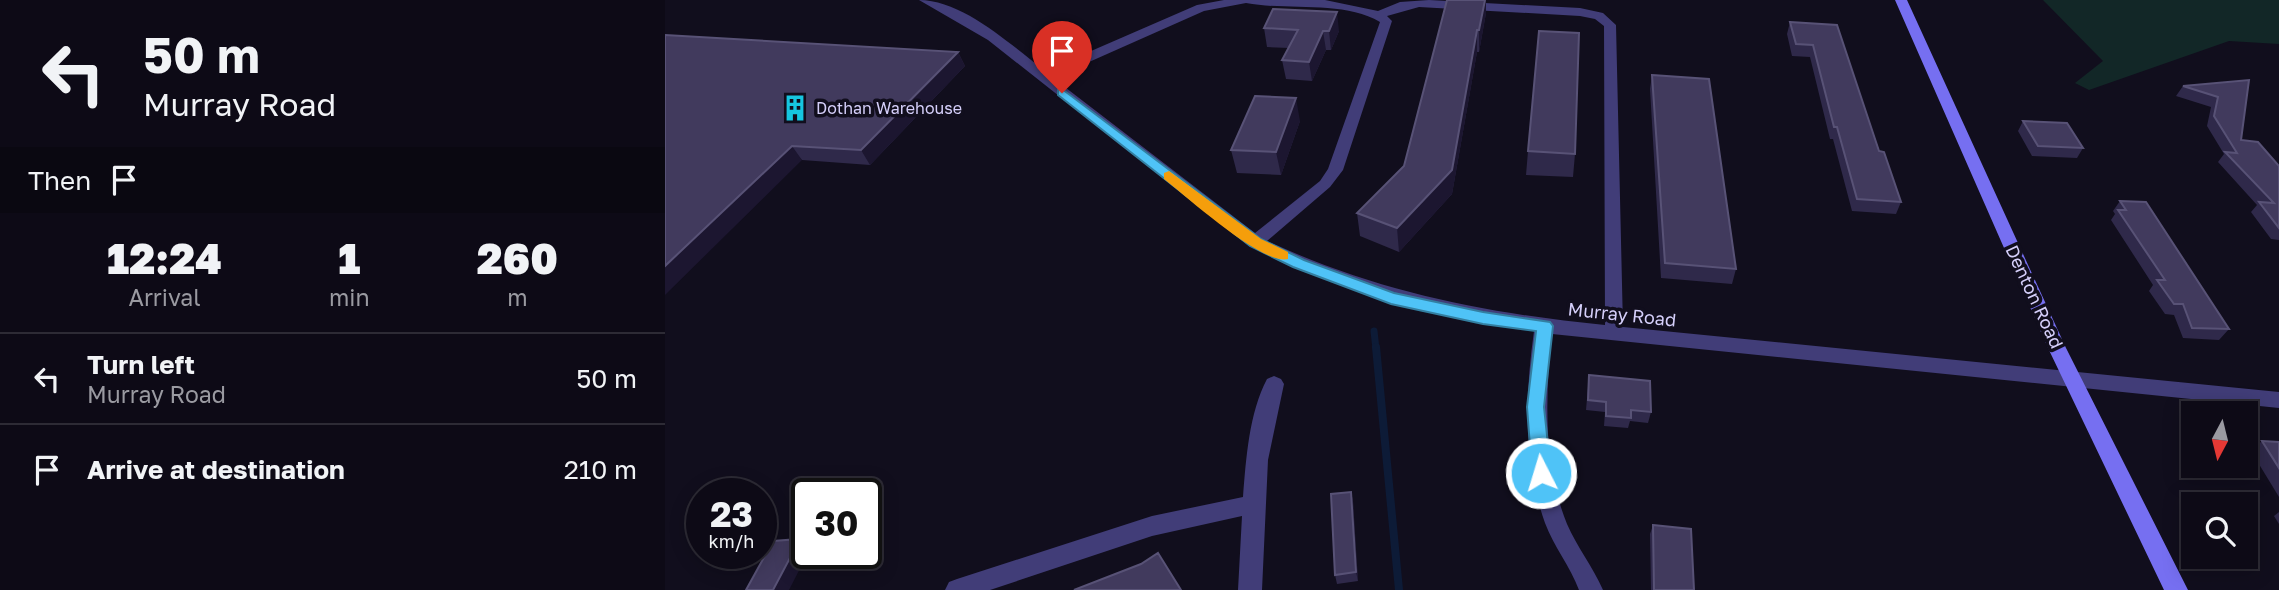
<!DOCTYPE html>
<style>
:root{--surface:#0d0a16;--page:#16131f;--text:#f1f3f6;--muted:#9a9aa1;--line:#2d2b35}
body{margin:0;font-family:"Golos Text",sans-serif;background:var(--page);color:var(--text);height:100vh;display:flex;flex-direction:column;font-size:26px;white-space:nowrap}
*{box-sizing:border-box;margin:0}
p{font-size:23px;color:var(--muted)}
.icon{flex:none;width:38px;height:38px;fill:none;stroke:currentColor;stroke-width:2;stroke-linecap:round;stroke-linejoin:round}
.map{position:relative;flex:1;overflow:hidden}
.drawer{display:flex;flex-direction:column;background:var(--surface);width:665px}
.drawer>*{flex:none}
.hud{background:#0d0a16;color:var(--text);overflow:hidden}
.needle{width:46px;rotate:187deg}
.buttons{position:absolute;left:1516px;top:401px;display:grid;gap:14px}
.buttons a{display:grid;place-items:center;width:77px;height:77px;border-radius:0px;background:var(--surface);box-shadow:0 4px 18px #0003,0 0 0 2px var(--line);font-size:35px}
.speed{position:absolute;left:21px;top:478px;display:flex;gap:14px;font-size:35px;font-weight:700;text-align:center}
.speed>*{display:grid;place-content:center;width:91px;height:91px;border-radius:50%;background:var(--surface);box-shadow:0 4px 18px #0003,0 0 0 2px var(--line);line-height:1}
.speed small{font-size:18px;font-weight:400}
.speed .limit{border:4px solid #111;border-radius:10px;background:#fff;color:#111}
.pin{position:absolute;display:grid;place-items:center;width:60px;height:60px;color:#fff;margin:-72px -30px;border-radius:50% 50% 50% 0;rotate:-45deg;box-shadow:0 0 7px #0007}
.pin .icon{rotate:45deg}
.me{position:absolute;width:77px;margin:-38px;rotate:355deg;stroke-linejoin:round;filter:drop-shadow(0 0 5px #0008)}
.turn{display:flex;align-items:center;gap:24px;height:147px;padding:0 28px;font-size:32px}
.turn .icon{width:91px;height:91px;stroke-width:2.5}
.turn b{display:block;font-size:49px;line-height:60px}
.then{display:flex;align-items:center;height:66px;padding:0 28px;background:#0003;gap:14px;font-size:26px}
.eta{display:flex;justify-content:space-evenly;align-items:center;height:119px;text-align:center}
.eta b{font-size:42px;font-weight:800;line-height:49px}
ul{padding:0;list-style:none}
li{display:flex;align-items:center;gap:21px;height:91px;padding:0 28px;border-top:2px solid var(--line)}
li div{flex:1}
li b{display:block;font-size:26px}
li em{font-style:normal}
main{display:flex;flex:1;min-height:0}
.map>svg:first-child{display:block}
.green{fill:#122727}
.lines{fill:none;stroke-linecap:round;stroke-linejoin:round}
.stream-far1{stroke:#0d1b37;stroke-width:7}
.stream{stroke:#0d1b37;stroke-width:8}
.street{fill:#413d78;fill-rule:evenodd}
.secondary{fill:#766ff1;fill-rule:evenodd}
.wall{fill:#2f294a}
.shaded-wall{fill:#1c1630}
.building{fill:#413a5d;stroke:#585276;stroke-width:2}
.route{fill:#4fc3f7;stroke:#337fa1;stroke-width:2}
.slow{fill:#f59e0b}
.labels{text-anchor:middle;stroke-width:7;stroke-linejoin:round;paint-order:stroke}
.far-poi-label{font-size:16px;fill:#d5cffa;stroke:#110e1d;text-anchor:start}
.street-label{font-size:18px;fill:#d5cffa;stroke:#110e1d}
</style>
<main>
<section class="drawer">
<div class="hud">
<div class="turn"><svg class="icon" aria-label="left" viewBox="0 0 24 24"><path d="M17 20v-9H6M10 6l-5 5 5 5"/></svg><div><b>50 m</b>Murray Road</div></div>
<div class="then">Then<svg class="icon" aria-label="arrive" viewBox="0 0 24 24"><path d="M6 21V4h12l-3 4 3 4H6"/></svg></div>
</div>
<div class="eta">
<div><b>12:24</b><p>Arrival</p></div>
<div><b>1</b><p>min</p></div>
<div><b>260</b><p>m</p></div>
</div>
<ul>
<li><svg class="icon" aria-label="left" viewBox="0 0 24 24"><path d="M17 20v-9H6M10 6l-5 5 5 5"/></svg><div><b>Turn left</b><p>Murray Road</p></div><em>50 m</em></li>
<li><svg class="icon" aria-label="arrive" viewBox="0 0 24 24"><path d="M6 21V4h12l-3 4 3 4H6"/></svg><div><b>Arrive at destination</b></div><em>210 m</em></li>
</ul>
</section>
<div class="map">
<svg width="1614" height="590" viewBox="0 0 1614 590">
<rect width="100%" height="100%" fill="#110e1d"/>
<path class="green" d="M 1378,0 L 1614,0 L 1614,44 L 1564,41 L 1424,90 L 1410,83 L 1438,61 Z"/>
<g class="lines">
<path class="stream-far1" d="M 709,331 L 711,349"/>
<path class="stream" d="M 711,347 L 734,590"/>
<path class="street" d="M 254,0 C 298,0 346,45 380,71 L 532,5 L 559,0 L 660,0 L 713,11 L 735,2 L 764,0 L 915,8 L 938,13 L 951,25 L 958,327 L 1614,392 L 1614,408 L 887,334 C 880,396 878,465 902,524 C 912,547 928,567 938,590 L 914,590 C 905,566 889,547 880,523 C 858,461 860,395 869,331 L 802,320 L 725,301 L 656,278 L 584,246 L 323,40 ZM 581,3 C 623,11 678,0 715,22 L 663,169 L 655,181 L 590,233 L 388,78 L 539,11 ZM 754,7 L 915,16 L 930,19 L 939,26 L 940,325 C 819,313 713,292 602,241 L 665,187 L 678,170 L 727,21 L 722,16 Z
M 609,376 L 616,379 L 619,384 L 603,460 L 597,590 L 573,590 L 577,516 L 487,536 L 325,590 L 280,590 L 284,582 L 292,579 L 487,516 L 578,497 C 581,459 584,413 602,379 Z"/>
<path class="secondary" d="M 1230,0 L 1242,0 L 1401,348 L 1523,590 L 1499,590 L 1383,348 Z"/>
</g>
<path class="wall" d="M 782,0 L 824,0 L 821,0 L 821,13 L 814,52 L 812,52 L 787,194 L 734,252 L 695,236 L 692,213 L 739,166 Z
M 1125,22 L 1172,25 L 1214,151 L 1236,202 L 1231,214 L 1187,211 L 1168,139 L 1165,139 L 1145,57 L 1127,56 L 1122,34 Z
M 599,28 L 674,31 L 666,50 L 661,50 L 647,81 L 621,79 L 617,60 L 624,48 L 602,47 Z
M 0,35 L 293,52 L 300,66 L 205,165 L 137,160 Z
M 987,75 L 1071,269 L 1067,284 L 996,278 L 985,89 Z
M 1584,80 L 1576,140 L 1614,166 L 1614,240 L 1606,239 L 1586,212 L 1592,205 L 1553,162 L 1559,154 L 1542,126 L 1546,107 L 1511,96 L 1518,86 Z
M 635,121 L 616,175 L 572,173 L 566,150 Z
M 1358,121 L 1418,148 L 1412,158 L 1367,156 L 1353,131 Z
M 863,151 L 910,154 L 908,177 L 861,175 Z
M 1455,201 L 1564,329 L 1554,340 L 1518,338 L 1509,315 L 1500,314 L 1484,291 L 1488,285 L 1446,220 L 1450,214 L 1448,211 Z
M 924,375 L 986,412 L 983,423 L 965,421 L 963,428 L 939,426 L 940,412 L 921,410 Z
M 1597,441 L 1614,442 L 1614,497 L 1586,451 Z
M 686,492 L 688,501 L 693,581 L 672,584 L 670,575 Z
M 1614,512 L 1614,524 L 1609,516 Z
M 988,525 L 1029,590 L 986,590 L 985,534 Z"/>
<path class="shaded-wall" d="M 820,0 L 821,0 L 821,13 L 814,52 L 814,30 Z
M 672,12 L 674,31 L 666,50 L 664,31 Z
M 812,30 L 812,52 L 787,194 L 734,252 L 732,228 Z
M 658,31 L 661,50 L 647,81 L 644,62 Z
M 293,52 L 300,66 L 205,165 L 196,150 Z
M 631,98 L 635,121 L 616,175 L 611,152 Z
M 127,146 L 137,160 L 0,295 L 0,266 Z
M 686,492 L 688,501 L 693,581 L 691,572 Z
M 135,539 L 142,546 L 142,553 L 143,553 L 124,590 L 108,590 Z"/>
<path class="building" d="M 782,0 L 820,0 L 814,30 L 812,30 L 787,170 L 732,228 L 692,213 L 739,166 Z
M 608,9 L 672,12 L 664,31 L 658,31 L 644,62 L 617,60 L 633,30 L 599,28 Z
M 1125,22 L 1172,25 L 1214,151 L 1219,152 L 1236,202 L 1192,199 L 1172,127 L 1169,127 L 1148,45 L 1131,44 Z
M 874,31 L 914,33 L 910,154 L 863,151 Z
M 0,35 L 293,52 L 196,150 L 127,146 L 0,266 Z
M 987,75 L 1044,79 L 1071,269 L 1000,263 Z
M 1584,80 L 1576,140 L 1593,142 L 1614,166 L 1614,228 L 1594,202 L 1609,203 L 1560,152 L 1572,153 L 1549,116 L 1553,97 L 1518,86 Z
M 590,96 L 631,98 L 611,152 L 566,150 Z
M 1358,121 L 1402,123 L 1418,148 L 1373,146 Z
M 1455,201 L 1481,202 L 1564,329 L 1527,328 L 1518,304 L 1509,304 L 1492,280 L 1500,280 L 1453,210 L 1461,210 Z
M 924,375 L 985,381 L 986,412 L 966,410 L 966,418 L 941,416 L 941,402 L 923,400 Z
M 1597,441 L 1614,442 L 1614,468 Z
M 686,492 L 691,572 L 670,575 L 666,494 Z
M 988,525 L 1026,529 L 1029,590 L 989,590 Z
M 135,539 L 108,590 L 81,590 L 108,541 Z
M 493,553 L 516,590 L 409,590 L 476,564 Z"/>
<path class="route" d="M 397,89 L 596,239 L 639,260 L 729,293 L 818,312 L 885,322 L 888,326 L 879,407 L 886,473 L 883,479 L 869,479 L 867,473 L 862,407 L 871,331 L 818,324 L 726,304 L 628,267 L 585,246 L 393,95 L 393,90 Z"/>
<path class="slow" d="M 504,171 L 596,239 L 623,252 L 623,259 C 598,266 521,196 499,179 L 499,173 Z"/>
<defs>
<g id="building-bare" transform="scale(2.1)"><path d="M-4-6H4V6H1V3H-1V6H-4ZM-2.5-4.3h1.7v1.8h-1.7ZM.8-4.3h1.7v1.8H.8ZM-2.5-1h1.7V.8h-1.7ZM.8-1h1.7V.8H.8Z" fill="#16c6e0" stroke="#110e1d" stroke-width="2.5" paint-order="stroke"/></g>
</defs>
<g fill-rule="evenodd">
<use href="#building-bare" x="130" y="108"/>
</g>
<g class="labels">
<g class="far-poi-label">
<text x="151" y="114">Dothan Warehouse</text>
</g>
<g class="street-label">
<text transform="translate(1369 297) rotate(65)" y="6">Denton Road</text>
<text transform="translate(957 315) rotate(6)" y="6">Murray Road</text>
</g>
</g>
</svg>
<div class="buttons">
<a><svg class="needle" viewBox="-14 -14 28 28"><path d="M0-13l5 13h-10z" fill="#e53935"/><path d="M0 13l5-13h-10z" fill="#9a9aa1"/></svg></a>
<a><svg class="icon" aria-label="search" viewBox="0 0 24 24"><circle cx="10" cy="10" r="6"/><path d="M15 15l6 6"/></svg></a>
</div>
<div class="speed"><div>23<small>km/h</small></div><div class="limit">30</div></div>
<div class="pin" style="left:397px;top:93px;background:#d93025"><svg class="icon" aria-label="arrive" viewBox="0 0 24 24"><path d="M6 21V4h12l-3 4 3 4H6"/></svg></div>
<svg class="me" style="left:876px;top:473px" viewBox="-20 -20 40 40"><circle r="17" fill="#4fc3f7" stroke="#fff" stroke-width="3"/><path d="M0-11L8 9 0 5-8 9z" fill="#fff"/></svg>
</div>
</main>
